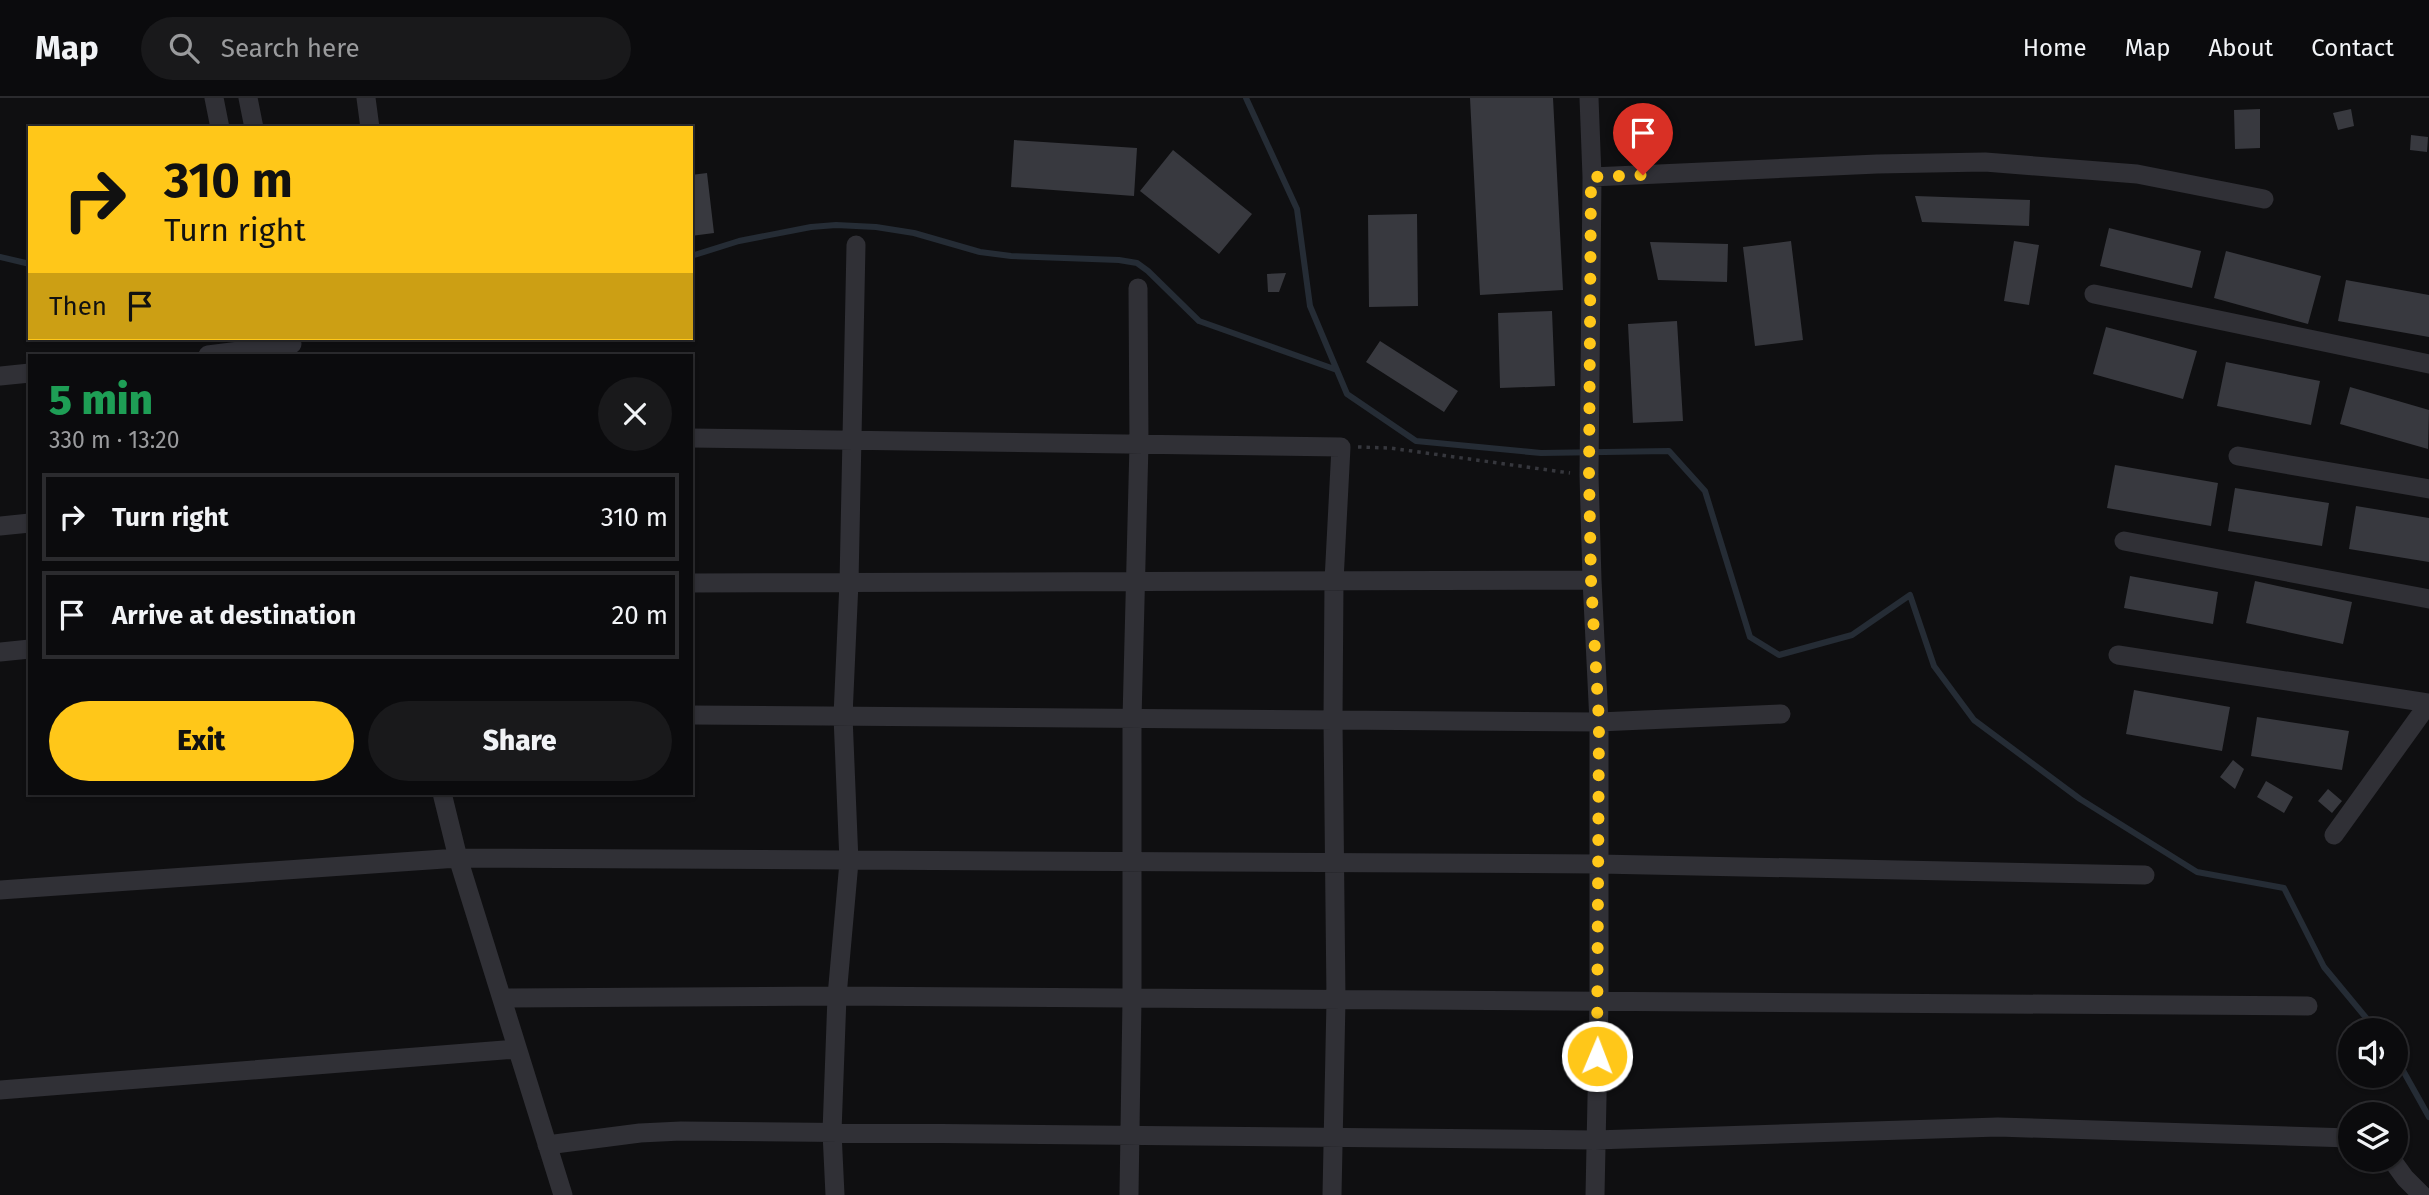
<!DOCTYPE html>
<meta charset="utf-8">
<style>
:root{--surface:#0b0b0d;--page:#19191b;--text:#f1f3f6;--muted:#9a9b9d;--line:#2b2b2e;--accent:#ffc719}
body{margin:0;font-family:"Fira Sans",sans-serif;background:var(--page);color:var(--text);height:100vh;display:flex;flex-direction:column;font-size:26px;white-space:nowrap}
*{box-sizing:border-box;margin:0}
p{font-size:23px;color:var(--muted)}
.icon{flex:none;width:38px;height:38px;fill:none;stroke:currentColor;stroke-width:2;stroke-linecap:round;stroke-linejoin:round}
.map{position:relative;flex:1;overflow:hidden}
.details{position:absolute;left:28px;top:256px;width:665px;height:441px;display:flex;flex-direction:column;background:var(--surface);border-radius:0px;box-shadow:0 2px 5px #0004,0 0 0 2px var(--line)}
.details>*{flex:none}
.banner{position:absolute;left:28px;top:28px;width:665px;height:214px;border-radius:0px;box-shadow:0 2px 5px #0004,0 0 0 2px var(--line);background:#ffc719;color:#111;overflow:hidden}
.fabs{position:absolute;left:2338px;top:920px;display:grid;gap:14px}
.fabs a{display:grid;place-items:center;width:70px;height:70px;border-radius:50%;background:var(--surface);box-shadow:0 2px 5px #0004,0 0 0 2px var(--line);font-size:35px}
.pin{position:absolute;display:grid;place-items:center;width:60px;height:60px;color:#fff;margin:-72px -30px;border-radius:50% 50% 50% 0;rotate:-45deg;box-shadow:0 0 7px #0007}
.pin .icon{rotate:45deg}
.me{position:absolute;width:77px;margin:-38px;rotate:1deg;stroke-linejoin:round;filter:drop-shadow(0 0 5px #0008)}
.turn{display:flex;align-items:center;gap:24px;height:147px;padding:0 21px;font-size:32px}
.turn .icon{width:91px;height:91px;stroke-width:2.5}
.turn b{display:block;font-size:49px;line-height:60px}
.then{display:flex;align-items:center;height:66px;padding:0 21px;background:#0003;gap:14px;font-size:26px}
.round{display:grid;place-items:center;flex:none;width:74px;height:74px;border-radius:37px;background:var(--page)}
.head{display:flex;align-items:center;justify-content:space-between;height:119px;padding:0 21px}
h1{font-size:42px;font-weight:800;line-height:52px;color:#1e9e55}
.action{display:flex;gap:14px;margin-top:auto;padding:14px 21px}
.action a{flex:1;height:80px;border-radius:42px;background:var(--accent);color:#111;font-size:28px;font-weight:800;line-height:80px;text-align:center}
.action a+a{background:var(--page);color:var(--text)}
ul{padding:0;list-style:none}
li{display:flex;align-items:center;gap:21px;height:88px;margin:0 14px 10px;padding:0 7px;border:4px solid var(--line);border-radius:0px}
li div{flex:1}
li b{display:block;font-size:26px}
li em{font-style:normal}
header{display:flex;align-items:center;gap:42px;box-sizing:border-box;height:98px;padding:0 35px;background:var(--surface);border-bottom:2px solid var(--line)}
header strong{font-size:33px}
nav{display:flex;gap:38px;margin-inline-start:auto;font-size:24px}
.search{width:490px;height:63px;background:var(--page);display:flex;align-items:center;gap:18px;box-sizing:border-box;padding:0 24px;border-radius:38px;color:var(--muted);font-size:26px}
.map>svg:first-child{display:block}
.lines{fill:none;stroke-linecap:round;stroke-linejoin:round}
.stream{stroke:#252c35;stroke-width:6}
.building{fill:#38393f}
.path{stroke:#36373d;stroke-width:3.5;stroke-dasharray:3.5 5;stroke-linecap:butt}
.minor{stroke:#303036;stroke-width:19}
.route{stroke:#ffc719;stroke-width:12;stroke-dasharray:0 21.6}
</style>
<header>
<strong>Map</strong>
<div class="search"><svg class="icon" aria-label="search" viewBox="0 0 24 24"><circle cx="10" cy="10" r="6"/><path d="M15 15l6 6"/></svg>Search here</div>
<nav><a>Home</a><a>Map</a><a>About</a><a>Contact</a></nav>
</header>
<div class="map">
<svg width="2429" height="1097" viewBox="0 0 2429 1097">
<rect width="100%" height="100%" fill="#0f0f11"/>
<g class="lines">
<path class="stream" d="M 1246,0 L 1297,111 L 1310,208 L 1347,296 L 1416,343 L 1541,355 L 1669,353 L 1705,393 L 1750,539 L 1779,557 L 1852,537 L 1910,497 L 1934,568 L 1974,622 L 2080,701 L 2197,774 L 2284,790 L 2324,869 L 2377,933
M 691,158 L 739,143 L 811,129 L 836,127 L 876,129 L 914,135 L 980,154 L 1011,158 L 1119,162 L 1137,165 L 1148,173 L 1199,223 L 1337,272
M 0,159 L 30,166
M 2396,960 L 2429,1019"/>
</g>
<path class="building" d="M 1470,0 L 1553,0 L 1563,192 L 1480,197 Z
M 2260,11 L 2260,50 L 2235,51 L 2234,12 Z
M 2351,11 L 2354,28 L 2338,32 L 2333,15 Z
M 2411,37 L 2428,39 L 2427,54 L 2410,52 Z
M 1014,42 L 1137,50 L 1134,98 L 1011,89 Z
M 1173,52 L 1252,116 L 1219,156 L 1140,93 Z
M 707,75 L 714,135 L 691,138 L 691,77 Z
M 1915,98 L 2030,102 L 2029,128 L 1922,124 Z
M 1417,116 L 1418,208 L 1369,209 L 1368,117 Z
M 2109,130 L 2201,153 L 2192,190 L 2100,168 Z
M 1791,143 L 1803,242 L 1755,248 L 1743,149 Z
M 2014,143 L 2039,147 L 2029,207 L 2004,203 Z
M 1650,144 L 1728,146 L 1727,184 L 1658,182 Z
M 2226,153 L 2321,178 L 2308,226 L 2214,200 Z
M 1286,175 L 1279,194 L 1268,194 L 1267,176 Z
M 2346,182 L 2429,197 L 2429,239 L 2338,223 Z
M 1552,213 L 1555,288 L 1500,290 L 1498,215 Z
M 1677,223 L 1683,323 L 1633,325 L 1628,226 Z
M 2106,229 L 2197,253 L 2183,301 L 2093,276 Z
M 1380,243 L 1458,293 L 1444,314 L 1366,264 Z
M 2226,264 L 2320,283 L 2311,327 L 2217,308 Z
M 2350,289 L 2429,312 L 2428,351 L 2340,326 Z
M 2115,367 L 2218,385 L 2211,428 L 2107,410 Z
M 2235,390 L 2329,405 L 2322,448 L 2228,433 Z
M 2356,408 L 2429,420 L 2429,464 L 2349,451 Z
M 2130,478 L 2218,494 L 2213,526 L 2124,510 Z
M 2255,483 L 2352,504 L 2343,546 L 2246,525 Z
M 2134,592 L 2230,609 L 2222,653 L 2126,636 Z
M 2257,619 L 2349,633 L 2342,672 L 2251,658 Z
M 2233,662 L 2244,671 L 2235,691 L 2220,679 Z
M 2266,683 L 2293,699 L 2284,715 L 2257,699 Z
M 2328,691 L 2342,703 L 2332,715 L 2318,703 Z"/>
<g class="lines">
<path class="path" d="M 1358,349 L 1390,350 L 1570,375"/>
<path class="minor" d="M 214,0 L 220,30
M 248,0 L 254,30
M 366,0 L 370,30
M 1589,0 L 1592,79 L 1589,377 L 1592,482 L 1599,624 L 1599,903 L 1595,1097
M 1592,79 L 1877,66 L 1985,64 L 2137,76 L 2264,101
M 2094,196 L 2429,266
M 208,257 L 292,246
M 0,278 L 30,275
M 691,340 L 1341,349 L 1334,483 L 1333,622 L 1336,902 L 1332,1097
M 2238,358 L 2429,391
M 0,428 L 30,425
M 2124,443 L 2429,501
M 691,485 L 1592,482
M 0,554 L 30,551
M 2118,557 L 2429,605
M 691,617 L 1599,624 L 1781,616
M 442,695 L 458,760 L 563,1097
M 2334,737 L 2429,605
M 0,792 L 458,760 L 1599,766 L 2145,777
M 502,900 L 837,898 L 2308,908
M 0,992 L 517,951
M 547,1047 L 640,1035 L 681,1033 L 1595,1042 L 1998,1029 L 2350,1040
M 2392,1062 L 2405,1080 L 2422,1097
M 835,1097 L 832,1034 L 837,898 L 849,764 L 843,618 L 849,484 L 856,147
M 1129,1097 L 1132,901 L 1132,621 L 1139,346 L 1138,190"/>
</g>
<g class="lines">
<path class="route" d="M 1597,958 L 1599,624 L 1591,482 L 1589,377 L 1591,79 L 1643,77"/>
</g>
</svg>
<div class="fabs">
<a><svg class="icon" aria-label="sound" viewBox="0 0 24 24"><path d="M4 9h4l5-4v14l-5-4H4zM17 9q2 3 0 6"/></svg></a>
<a><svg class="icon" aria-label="layers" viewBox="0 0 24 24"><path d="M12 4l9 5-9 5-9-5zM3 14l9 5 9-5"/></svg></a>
</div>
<div class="pin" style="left:1643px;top:77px;background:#d93025"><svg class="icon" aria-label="arrive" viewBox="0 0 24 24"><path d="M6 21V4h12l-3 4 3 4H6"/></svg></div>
<svg class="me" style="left:1597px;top:958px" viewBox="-20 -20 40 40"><circle r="17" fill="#ffc719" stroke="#fff" stroke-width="3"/><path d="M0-11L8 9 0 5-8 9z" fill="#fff"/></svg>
<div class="banner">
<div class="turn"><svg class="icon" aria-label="right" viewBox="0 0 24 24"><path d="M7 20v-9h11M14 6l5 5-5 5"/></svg><div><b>310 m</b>Turn right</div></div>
<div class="then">Then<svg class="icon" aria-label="arrive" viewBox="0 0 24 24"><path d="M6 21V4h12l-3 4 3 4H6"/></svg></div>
</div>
<section class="details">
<div class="head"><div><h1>5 min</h1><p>330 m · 13:20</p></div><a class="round"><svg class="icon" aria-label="close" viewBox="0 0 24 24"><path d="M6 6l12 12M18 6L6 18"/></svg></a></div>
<ul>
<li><svg class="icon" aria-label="right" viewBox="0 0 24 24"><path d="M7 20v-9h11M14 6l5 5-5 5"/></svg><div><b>Turn right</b></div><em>310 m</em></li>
<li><svg class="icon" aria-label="arrive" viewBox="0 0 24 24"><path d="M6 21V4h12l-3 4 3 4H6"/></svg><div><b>Arrive at destination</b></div><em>20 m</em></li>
</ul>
<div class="action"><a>Exit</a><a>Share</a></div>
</section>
</div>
